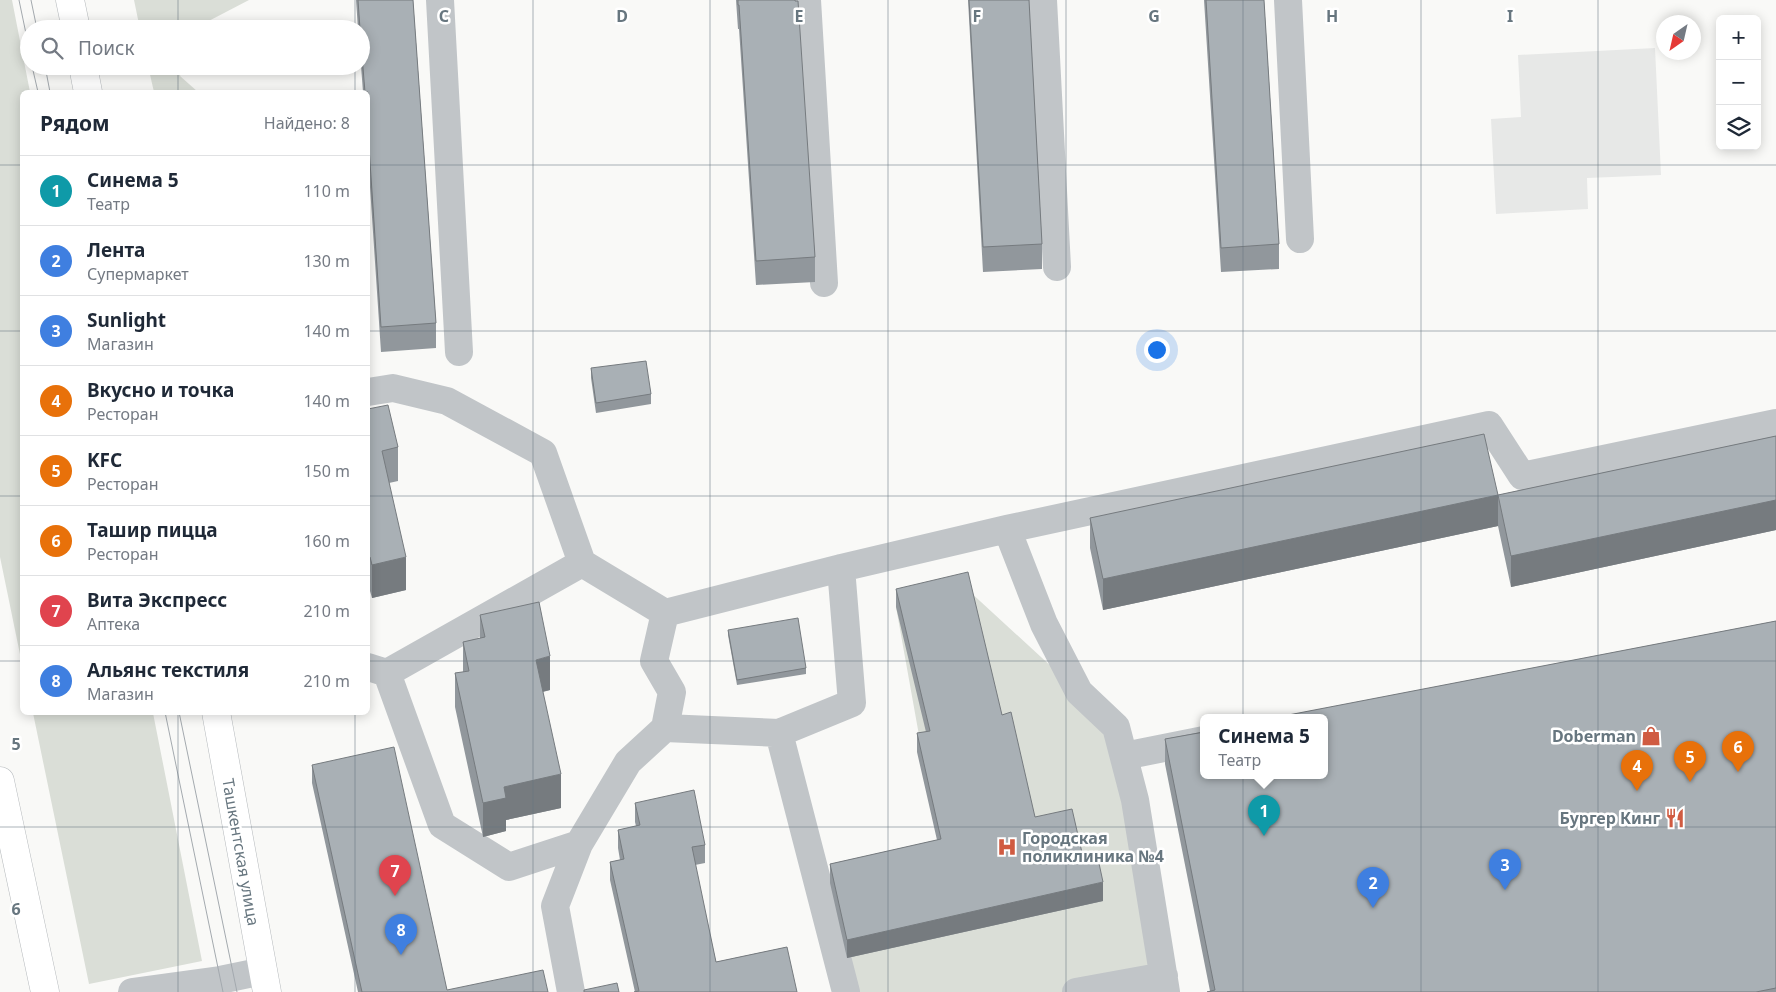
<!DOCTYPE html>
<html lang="ru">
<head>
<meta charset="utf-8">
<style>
	:root { --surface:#fff; --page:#f6f6f7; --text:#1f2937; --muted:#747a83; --line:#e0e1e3; --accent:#d93025 }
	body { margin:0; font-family:"Noto Sans",sans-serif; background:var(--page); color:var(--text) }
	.controls { position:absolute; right:15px; top:15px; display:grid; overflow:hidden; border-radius:8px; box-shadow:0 2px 12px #0003 }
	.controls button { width:45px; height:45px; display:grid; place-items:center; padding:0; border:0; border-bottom:1px solid var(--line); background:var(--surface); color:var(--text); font:25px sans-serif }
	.compass { position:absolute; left:1656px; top:15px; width:45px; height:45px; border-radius:50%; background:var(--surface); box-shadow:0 2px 12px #0003; rotate:214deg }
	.you { position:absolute; left:1156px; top:349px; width:18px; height:18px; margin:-12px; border:4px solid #fff; border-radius:50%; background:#1a73e8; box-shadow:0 0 0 8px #1a73e833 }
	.badge { display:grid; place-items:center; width:32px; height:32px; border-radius:50%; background:var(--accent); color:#fff; font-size:16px; font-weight:700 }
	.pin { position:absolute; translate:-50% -41px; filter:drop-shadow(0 1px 2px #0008) }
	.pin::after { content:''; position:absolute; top:26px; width:18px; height:15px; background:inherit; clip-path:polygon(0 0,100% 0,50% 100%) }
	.popup { position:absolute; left:1200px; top:714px; width:128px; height:65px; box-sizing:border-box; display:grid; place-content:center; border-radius:8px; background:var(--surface); filter:drop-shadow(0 1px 4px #0005); font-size:16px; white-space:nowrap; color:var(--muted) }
	.popup b { font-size:19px; color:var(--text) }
	.popup::after { content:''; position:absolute; left:50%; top:100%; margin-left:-10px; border:10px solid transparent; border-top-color:var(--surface) }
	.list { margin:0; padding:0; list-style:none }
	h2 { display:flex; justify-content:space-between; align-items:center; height:65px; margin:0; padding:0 20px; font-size:21px }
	h2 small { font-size:16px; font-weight:400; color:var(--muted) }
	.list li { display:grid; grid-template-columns:32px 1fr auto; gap:15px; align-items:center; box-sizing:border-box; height:70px; padding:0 20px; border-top:1px solid var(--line) }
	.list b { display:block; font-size:19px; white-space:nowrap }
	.list p { margin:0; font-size:16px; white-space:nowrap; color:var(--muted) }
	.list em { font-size:16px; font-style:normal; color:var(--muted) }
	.icon { flex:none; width:28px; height:28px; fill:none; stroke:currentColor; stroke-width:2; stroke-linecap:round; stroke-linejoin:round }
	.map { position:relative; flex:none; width:1776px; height:992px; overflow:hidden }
	.search { position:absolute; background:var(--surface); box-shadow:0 2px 12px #0003; left:20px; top:20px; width:350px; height:55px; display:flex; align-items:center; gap:12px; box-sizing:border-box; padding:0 18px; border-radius:28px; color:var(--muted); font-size:19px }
	.panel { position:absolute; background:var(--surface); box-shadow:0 2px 12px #0003; left:20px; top:90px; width:350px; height:625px; border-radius:8px }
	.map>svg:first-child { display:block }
	.built { fill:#e7e8e7 }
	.green { fill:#daded7 }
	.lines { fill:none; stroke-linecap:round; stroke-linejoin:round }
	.major-casing { stroke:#b5b9bc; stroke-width:29 }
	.minor { stroke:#c1c5c8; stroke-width:28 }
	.major { stroke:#fff; stroke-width:28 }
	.tram { stroke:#a3a9ae; stroke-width:1 }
	.wall { fill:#91979c }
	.shaded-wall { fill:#767b7f }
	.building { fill:#a9b0b5; stroke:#767b7f }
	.grid { fill:none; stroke:#67767f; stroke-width:1; stroke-opacity:0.55 }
	.labels { text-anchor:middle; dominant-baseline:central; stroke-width:5; stroke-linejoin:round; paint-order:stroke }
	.poi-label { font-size:16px; font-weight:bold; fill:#67767f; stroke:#fff; text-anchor:end }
	.street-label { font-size:16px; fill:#67767f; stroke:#fff }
	.grid-label { font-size:16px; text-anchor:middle; font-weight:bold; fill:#67767f; stroke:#fff; stroke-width:5; stroke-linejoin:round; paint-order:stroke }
</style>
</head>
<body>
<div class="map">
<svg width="1776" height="992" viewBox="0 0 1776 992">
	<rect width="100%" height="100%" fill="#f9f9f7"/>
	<path class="built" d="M1655,48L1661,175L1587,178L1588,209L1496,214L1491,119L1521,117L1518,55Z"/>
	<path class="green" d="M0,0H12L30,92H22V664L0,557Z
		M134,0H249L201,25L199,29H140Z
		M148,66H184L180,76L198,92H154Z
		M968,590L1079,692L1124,756L1164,976L1076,992H846L821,894L941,858L896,607Z
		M33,713H153L202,961L89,984Z"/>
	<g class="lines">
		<defs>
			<path id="major" d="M70,0L76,29
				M83,66L88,92
				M216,712L267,992
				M0,781L45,992"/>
		</defs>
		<use href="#major" class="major-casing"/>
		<path class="minor" d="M440,0L459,352
			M807,0L824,283
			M1043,0L1057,267
			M1288,0L1300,239
			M368,392L393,388L447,401L543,453L582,563
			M1007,529L1044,624L1079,692L1116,727L1135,800L1166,992
			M665,613L654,661L672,692L665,728L779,733L852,703L841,568
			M368,667L387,673L582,563L665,613L841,568L1007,529L1489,425L1522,476L1776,423
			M387,673L442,825L509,867L579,844
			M779,733L846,992
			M1124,756L1204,740
			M132,992L220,980L263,971
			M571,992L555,906L579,844L628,762L665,728
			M1076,992L1164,976"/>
		<use href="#major" class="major"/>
		<path class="tram" d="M19,0L29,48
			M31,0L37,29
			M32,66L38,92
			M45,66L50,92
			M165,712L223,992
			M179,712L237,992"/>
	</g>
	<path class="wall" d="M356,0H413L436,323V348L381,352L368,157V92H363L361,66V29H358Z
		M736,0H795L815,257V282L756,285L739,29H738Z
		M968,0H1029L1042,244V269L983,272Z
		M1204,0H1264L1279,244V269L1221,272Z
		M591,368L651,394V404L596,413L591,378Z
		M368,409L398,447V481L389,483L406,590L372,598L370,591Z
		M1776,436V530L1511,587L1498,526L1103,610L1090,548V518L1498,495Z
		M896,589L1002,715L1035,817L1083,857L1103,901L847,958L830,883V864L937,840L917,752V733L926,732L896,607Z
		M480,615L550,690L543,692L561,808L506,820V831L483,837L455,707V673L463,672V642L480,638Z
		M1776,621V992H1207L1210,991L1165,764V739Z
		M728,630L806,668V674L737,685L728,635Z
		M312,765L447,990L548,992H358L312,783Z
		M635,803L705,845V863L695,865L716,962L787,947L635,992L610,880V862L620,860L618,848V830L636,826L635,822Z"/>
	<path class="shaded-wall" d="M1498,495V526L1103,610V579Z
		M1776,500V530L1511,587V556Z
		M370,557V591H368V558Z
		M406,557V590L372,598V565Z
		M550,656V690L536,693V660Z
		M561,774V808L506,820V831L483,837V803L504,787Z
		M1103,882V901L847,958V940Z"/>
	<path class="building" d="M358,0H413L436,323L381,327L368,132V92H365L361,44V29H360Z
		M738,0H795V1H798L815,257L756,261L739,5H738Z
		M969,0H1029L1042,244L983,247Z
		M1206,0H1264L1279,244L1221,248Z
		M646,361L651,394L596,403L591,368Z
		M388,405L398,447L382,451L406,557L372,565L370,557L368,558V409Z
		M1484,434L1498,495L1776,436V500L1511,556L1498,495L1103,579L1090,518Z
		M968,572L1002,715L1011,712L1035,817L1072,809L1083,857L1097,854L1103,882L847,940L830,864L941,839L917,733L930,731L896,589Z
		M539,602L550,656L536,660L561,774L504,787L506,798L483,803L455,673L469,671L463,642L485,637L480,615Z
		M798,618L806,668L737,680L728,630Z
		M1776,621V988L1756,992H1207L1215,990L1165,739L1204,732V775H1324V717H1278Z
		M394,747L447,990L543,970L548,992H362L312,765Z
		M694,790L705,845L692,847L716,962L787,947L797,992H634L639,991L610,862L624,859L618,830L640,825L635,803Z
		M617,983L619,992H584V990Z"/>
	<path class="grid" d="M178,0V29M355,0V29M533,0V992M710,0V992M888,0V992M1066,0V992M1243,0V992M1421,0V992M1598,0V992M178,66V92M355,66V92M0,165H22M368,165H1776M0,331H22M368,331H1776M0,496H22M368,496H1776M0,661H22M368,661H1776M178,712V992M355,712V992M0,827H1776"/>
	<defs>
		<symbol id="shop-bare" viewBox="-9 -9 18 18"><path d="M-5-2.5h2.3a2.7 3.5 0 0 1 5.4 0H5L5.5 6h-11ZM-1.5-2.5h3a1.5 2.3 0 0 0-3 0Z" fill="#d05b41" stroke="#fff" stroke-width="2.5" paint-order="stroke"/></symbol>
		<symbol id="restaurant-bare" viewBox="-9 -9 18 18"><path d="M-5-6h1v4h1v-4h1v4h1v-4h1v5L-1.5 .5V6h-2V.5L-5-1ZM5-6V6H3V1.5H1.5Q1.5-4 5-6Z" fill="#d05b41" stroke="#fff" stroke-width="2.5" paint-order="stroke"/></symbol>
		<symbol id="hospital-bare" viewBox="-9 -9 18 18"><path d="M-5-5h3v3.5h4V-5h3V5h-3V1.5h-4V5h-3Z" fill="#d05b41" stroke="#fff" stroke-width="2.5" paint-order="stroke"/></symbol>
	</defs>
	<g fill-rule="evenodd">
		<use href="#shop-bare" x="1637" y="722" width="28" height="28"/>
		<use href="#restaurant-bare" x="1661" y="804" width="28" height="28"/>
		<use href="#hospital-bare" x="993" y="833" width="28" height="28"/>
	</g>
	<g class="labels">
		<g class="poi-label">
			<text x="1636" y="736">Doberman</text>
			<text x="1660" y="818">Бургер Кинг</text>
			<text x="1022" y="838" text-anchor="start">Городская<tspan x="1022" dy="18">поликлиника №4</tspan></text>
		</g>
		<g class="street-label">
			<text transform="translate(241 852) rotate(80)">Ташкентская улица</text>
		</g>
	</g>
	<g class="grid-label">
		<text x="444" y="22">C</text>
		<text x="622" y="22">D</text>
		<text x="799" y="22">E</text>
		<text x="977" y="22">F</text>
		<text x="1154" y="22">G</text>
		<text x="1332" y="22">H</text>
		<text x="1510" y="22">I</text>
		<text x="16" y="750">5</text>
		<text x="16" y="915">6</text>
	</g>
</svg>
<div class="controls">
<button>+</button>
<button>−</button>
<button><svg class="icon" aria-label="layers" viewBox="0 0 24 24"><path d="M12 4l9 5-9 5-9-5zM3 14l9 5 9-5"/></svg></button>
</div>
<svg class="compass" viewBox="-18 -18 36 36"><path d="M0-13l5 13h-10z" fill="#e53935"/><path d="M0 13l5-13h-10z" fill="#747a83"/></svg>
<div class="you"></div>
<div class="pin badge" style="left:1264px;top:836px;background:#0f9aa8">1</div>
<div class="popup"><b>Синема 5</b>Театр</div>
<div class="pin badge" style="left:1373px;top:908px;background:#3f7fe0">2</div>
<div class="pin badge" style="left:1505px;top:890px;background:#3f7fe0">3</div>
<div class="pin badge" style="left:1637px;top:791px;background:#e8710a">4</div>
<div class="pin badge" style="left:1690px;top:782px;background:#e8710a">5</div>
<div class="pin badge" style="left:1738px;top:772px;background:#e8710a">6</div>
<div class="pin badge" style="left:395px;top:896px;background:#e0444e">7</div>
<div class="pin badge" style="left:401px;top:955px;background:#3f7fe0">8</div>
<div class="search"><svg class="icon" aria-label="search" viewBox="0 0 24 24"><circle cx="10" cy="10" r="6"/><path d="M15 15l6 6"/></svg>Поиск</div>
<section class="panel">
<h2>Рядом<small>Найдено: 8</small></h2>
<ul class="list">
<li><span class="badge" style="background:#0f9aa8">1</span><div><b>Синема 5</b><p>Театр</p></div><em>110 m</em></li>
<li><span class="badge" style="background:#3f7fe0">2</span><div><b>Лента</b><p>Супермаркет</p></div><em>130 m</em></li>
<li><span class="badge" style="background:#3f7fe0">3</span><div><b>Sunlight</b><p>Магазин</p></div><em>140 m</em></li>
<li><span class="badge" style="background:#e8710a">4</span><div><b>Вкусно и точка</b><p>Ресторан</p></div><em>140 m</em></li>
<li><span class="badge" style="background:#e8710a">5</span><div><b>KFC</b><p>Ресторан</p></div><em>150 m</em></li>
<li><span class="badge" style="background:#e8710a">6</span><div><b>Ташир пицца</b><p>Ресторан</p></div><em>160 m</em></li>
<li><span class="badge" style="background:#e0444e">7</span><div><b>Вита Экспресс</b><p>Аптека</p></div><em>210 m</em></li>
<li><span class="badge" style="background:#3f7fe0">8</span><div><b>Альянс текстиля</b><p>Магазин</p></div><em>210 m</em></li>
</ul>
</section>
</div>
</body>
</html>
